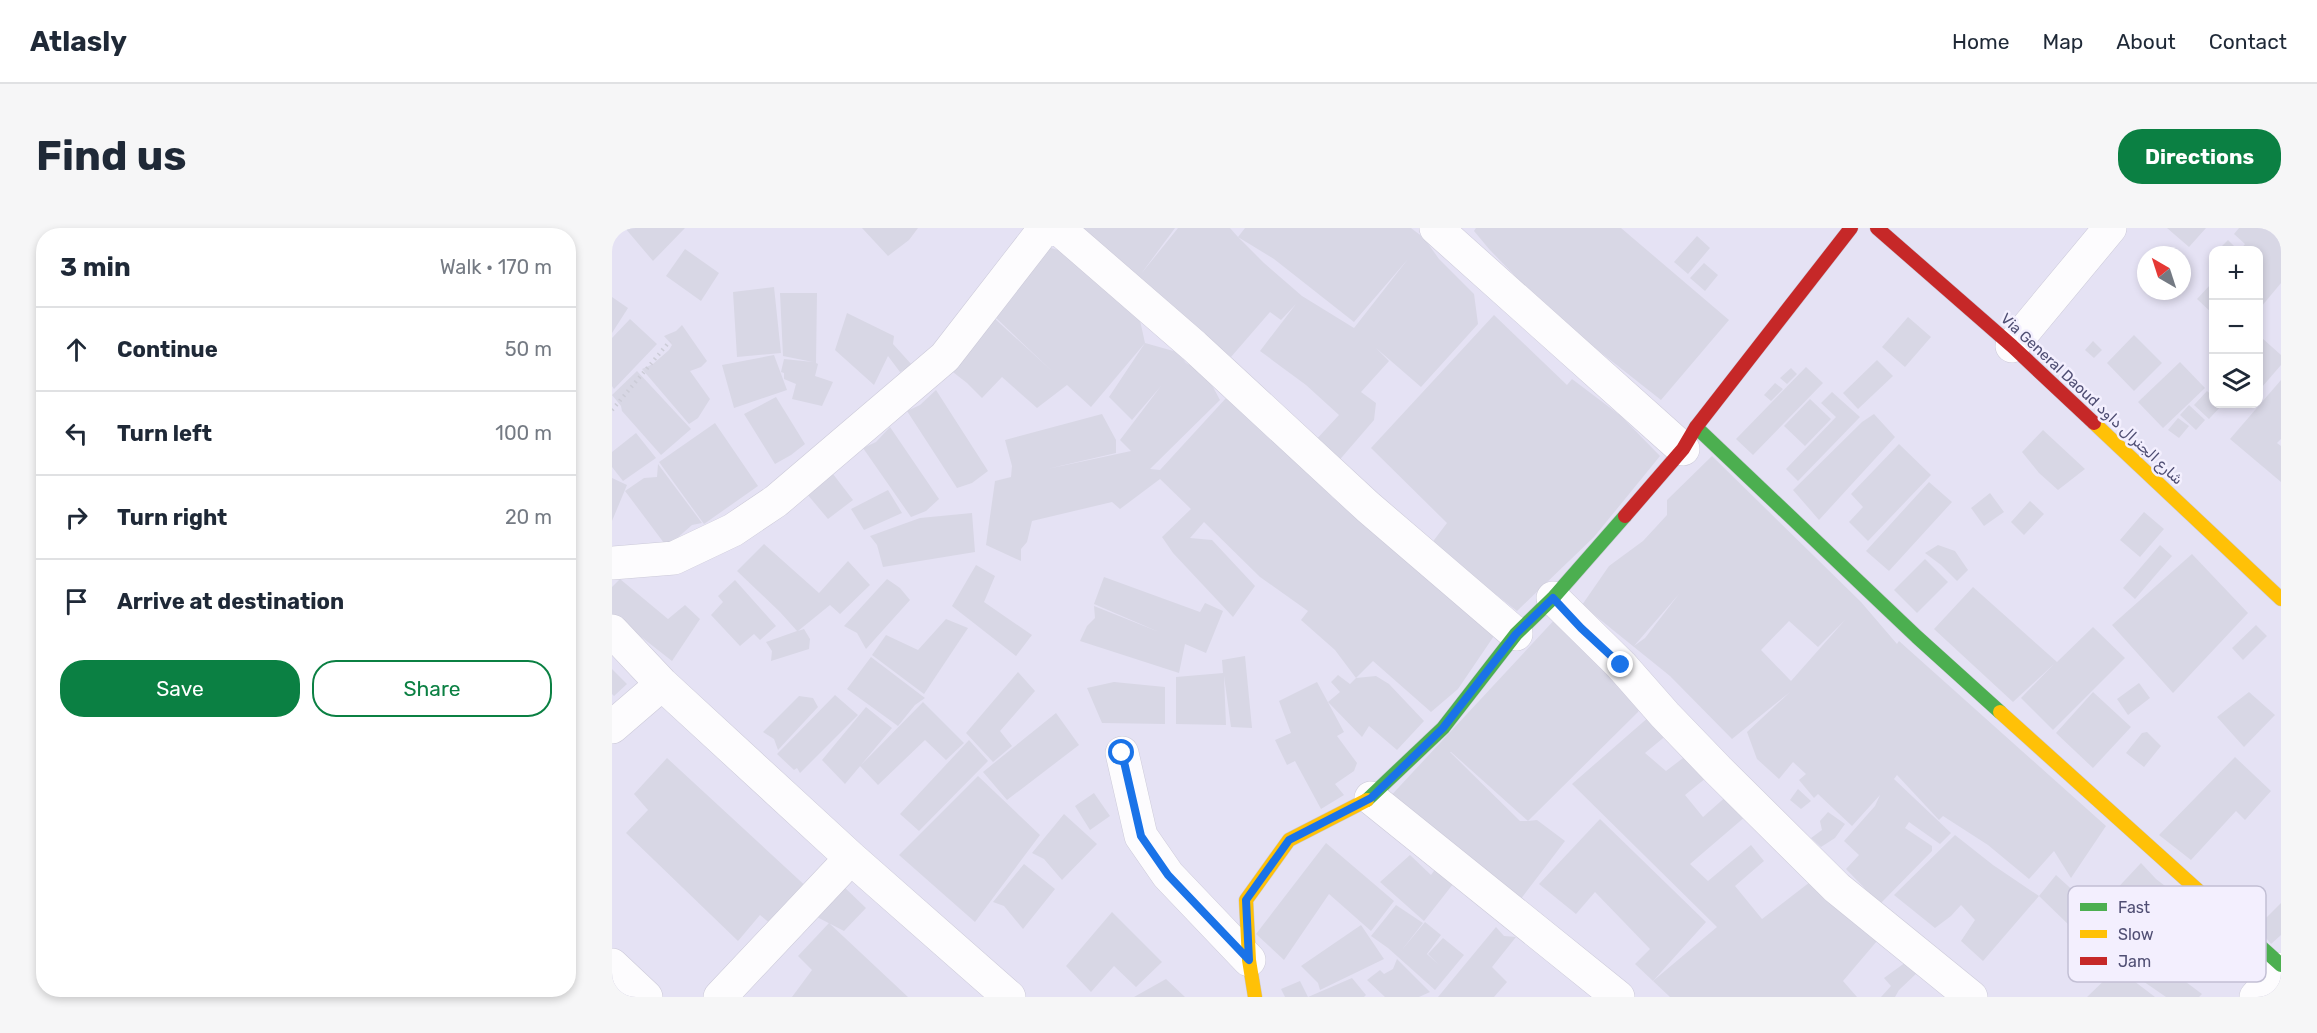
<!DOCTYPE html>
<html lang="en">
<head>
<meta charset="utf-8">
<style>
	:root { --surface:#fff; --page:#f6f6f7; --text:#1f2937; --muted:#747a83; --line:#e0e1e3; --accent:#0b8043 }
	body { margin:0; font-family:Rubik,"Noto Naskh Arabic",sans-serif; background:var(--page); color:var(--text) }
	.controls { position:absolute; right:18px; top:18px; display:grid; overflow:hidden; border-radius:12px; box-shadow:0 3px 9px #0003 }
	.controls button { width:54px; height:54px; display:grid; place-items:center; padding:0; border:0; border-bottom:2px solid var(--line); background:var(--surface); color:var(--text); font:30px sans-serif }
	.compass { position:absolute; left:1525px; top:18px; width:54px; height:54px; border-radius:50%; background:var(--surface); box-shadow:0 3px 9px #0003; rotate:321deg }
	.stop { position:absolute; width:18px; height:18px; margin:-14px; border:4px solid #1a73e8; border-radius:50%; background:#fff }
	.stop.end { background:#1a73e8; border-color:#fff; box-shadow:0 2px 6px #0008 }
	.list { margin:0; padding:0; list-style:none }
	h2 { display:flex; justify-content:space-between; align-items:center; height:78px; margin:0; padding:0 24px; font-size:26px }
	h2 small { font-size:20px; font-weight:400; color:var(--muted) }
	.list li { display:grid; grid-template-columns:39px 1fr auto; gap:18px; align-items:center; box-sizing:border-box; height:84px; padding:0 24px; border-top:2px solid var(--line) }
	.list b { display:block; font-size:22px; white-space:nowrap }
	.list em { font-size:20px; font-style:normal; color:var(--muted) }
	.actions { display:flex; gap:12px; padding:18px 24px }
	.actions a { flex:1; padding:14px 0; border:2px solid var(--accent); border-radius:24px; text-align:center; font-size:21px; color:var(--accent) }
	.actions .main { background:var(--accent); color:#fff }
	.icon { flex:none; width:33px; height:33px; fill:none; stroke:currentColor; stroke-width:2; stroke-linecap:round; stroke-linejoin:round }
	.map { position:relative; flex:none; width:1669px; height:769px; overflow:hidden; border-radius:24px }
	header { display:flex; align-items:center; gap:36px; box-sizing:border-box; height:84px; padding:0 30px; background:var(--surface); border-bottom:2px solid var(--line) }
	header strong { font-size:28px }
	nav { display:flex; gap:33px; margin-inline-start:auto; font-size:21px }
	.intro { display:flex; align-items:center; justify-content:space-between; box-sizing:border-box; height:144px; padding:0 36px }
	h1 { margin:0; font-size:42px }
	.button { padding:15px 27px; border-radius:24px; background:var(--accent); color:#fff; font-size:21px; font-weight:700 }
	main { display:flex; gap:36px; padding:0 36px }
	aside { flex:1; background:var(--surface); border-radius:24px; box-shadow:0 3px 9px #0003 }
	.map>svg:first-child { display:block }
	.residential { fill:#e5e2f4; fill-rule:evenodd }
	.building { fill:#d8d7e5; fill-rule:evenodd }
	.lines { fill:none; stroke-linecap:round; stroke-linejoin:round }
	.street-casing { stroke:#cccad9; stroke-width:34 }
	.fast-casing { stroke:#cac9d8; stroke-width:15 }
	.slow-casing { stroke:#cac9d8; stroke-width:15 }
	.jam-casing { stroke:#cac9d8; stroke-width:15 }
	.path { stroke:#ccccd7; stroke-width:4; stroke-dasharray:1.5 4.5; stroke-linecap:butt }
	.street { stroke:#fdfcfe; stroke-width:33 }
	.fast { stroke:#4caf50; stroke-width:14 }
	.slow { stroke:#ffc107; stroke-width:14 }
	.jam { stroke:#c62828; stroke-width:14 }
	.route { stroke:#1a73e8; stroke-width:8 }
	.labels { text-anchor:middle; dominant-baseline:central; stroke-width:5; stroke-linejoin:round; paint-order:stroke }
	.street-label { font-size:15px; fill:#4f4e73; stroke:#f3effe }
	.key { fill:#f3effe; stroke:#c2bfd4; stroke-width:1.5 }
	.key-label { font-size:16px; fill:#4f4e73 }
</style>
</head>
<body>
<header>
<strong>Atlasly</strong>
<nav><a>Home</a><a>Map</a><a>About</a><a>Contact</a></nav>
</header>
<div class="intro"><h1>Find us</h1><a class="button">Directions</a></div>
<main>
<aside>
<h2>3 min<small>Walk · 170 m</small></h2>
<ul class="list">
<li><svg class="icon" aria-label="ahead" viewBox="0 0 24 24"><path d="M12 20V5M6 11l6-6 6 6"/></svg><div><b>Continue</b></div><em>50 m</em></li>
<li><svg class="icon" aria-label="left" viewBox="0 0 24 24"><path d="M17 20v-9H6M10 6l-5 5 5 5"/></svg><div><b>Turn left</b></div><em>100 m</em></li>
<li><svg class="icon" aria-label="right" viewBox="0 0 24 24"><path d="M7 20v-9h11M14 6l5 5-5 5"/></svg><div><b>Turn right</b></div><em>20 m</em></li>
<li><svg class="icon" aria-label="arrive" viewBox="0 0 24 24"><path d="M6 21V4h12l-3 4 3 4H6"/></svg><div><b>Arrive at destination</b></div></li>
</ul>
<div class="actions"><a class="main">Save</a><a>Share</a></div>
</aside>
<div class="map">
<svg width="1669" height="769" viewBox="0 0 1669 769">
	<rect width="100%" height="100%" fill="#efedf7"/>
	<path class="residential" d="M0,0H1669V769H0ZM1602,22H1646V176H1602ZM1534,27H1570V63H1534Z"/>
	<path class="building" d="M13,0H73L41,33Z
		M250,0H306L297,12L276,28Z
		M464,0H563L529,46L566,0H618L626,9L633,0H799L812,10L827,31L862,66L866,96L809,159L764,120L777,133L749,164L764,175L762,192L724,236L701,215L727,187L694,157L648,123L684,76L669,92L658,84L619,129L576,93L557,74L524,52ZM626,9L662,31L742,94L796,31L742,100L690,68L652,35Z
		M864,0H1009L1117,92L1049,172L940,86L877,21L862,3Z
		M1555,0H1594L1577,19Z
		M1627,0H1669V55L1649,79L1647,77V22H1628L1633,16L1622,6Z
		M1085,8L1098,20L1076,46L1062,34Z
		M1616,12L1624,20L1622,22H1606Z
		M435,19L457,25L527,88L533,115L479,179L455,157L425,180L390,149L370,170L355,155L337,141L381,89L441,144L382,88Z
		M73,21L107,45L89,73L54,48Z
		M1092,35L1106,47L1093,63L1078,50Z
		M1599,56L1602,59V87L1585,71Z
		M162,59L169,125L125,129L121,64Z
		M168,65H205L204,135L206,136L203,148L221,154L210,178L180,171L184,156L172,151V145L169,144L172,131L201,134L171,128Z
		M0,69L16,80L0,105Z
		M235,85L282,108L281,116L300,137L288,144L276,128L262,157L223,122Z
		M882,87L955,157L960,151L1009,188L1048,228L982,309L905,383L819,316L835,295L759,220Z
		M1296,89L1319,109L1293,139L1270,119Z
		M18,91L45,116L2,161L0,158V110Z
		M70,97L95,133L89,139L78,143L98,171L86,190L77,196L30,141L41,136L57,122L60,117L52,108L64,103Z
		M1522,107L1550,135L1522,163L1495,135Z
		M1650,110L1669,127V137L1650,159L1647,156V114Z
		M1481,113L1490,122L1482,130L1473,122Z
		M533,115L565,124L574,135L594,146L608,172L538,241L548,242L615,169L659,204L720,269L886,402L846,461L819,484L761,433L744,450L764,448L777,456L812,493L785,522L757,498L750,509L716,474L728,464L719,454L726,447L738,456L744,450L723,422L689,392L696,383L648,349L592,294L578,310L600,312L643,358L621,389L561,325L550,309L579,281L548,251L508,281L500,274L420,293L415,314L409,321V333L374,317L383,253L399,249L400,238L393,212L490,186L504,212V225L435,241L519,223L508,212L549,158L520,192L497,169Z
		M162,127L175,162L122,180L110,137Z
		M1265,132L1281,148L1246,181L1231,165Z
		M1568,134L1593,160L1551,200L1526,174Z
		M1194,139L1211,155L1141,227L1124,211Z
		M1179,140L1185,146L1175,156L1168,150Z
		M25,143L79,201L49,227L10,183L9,178L0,167Z
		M1669,152V211L1665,215L1669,218V254L1618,211Z
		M1163,155L1171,161L1159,173L1152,167Z
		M324,162L376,243L360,255L345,260L295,183L308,177Z
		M1595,163L1602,169V176L1610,177L1597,191L1582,177Z
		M1220,164L1248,189L1186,253L1174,241L1224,189L1209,175Z
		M164,169L193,216L179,227L163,236L132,186Z
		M1198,171L1219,191L1193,218L1172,198Z
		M1577,177L1593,192L1584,202L1568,187Z
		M1262,186L1283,209L1207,292L1181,262L1250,194Z
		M1566,190L1577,198L1567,210L1556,202Z
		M103,195L146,258L92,296L47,234Z
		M278,199L327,271L314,283L299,289L251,220L264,214Z
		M1431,202L1473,241L1446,262L1427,245L1410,224Z
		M24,205L44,230L11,253L0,239V224Z
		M1287,216L1319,247L1256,313L1237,294L1251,279L1239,266Z
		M1100,228L1249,374L1285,416L1287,413L1494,598L1459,650L1442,623L1417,651L1376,617L1331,588L1327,592L1285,547L1282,551L1339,605L1328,616L1297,594L1293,600L1320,618V623L1268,676L1234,641L1247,627L1232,613L1263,578L1268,567L1240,598L1206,566L1202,570L1187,552L1194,546L1181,534L1167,551L1145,531L1135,504L1178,464L1120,511L1058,448L970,377L997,338L1031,313L1055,287V272ZM1067,366L1033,410L1022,418ZM1233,392L1179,453L1149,422L1177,393L1206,419Z
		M46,236L90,295L80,297L55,319L13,263L32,250L45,249Z
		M221,246L241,272L216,291L195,266Z
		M0,250L15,257L0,293Z
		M1317,254L1340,274L1277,343L1254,323Z
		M276,262L290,285L252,302L239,281Z
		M1378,265L1392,284L1372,298L1359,280Z
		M1418,273L1432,286L1412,307L1399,294Z
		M1532,284L1552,301L1528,329L1508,312Z
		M360,285L363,324L271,339L265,317L258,308L308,290Z
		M152,316L207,365L236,333L258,357L228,386L218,377L186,403L192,401L198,411L197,421L159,433L160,423L154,414L185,403L168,384L125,343Z
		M1326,317L1343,323L1356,342L1345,353L1329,337L1313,325Z
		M1548,317L1560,328L1523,371L1511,360Z
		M1580,326L1636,385L1561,465L1500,397Z
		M1313,331L1336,354L1305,385L1282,362Z
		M364,337L383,348L372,374L420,407L404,428L340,378Z
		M492,349L588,384L593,375L611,383L594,425L573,416L567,445L468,413L475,398L483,390L482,378L547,404L482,376Z
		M8,351L56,391L73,377L88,391L60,433L0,386V359Z
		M275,351L288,360L298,372L254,421L245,405L232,398Z
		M123,352L164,398L148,412L142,406L128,418L99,387L111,374L106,368Z
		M1361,359L1445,434L1481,399L1513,430L1441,502L1409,470L1442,436L1401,474L1322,401Z
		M946,388L1033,469L1026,484L916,593L925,592L953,613L908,672L774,573ZM838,524H839L916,593H908Z
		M334,391L356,400L312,466L260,427L274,407L306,422Z
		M1644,397L1655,408L1631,432L1620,420Z
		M633,428L640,500L619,499L612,448L614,497L564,496V449L611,445L610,432Z
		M259,429L313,470L303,477L286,498L235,461Z
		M0,441L15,456L2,468L0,466Z
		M406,444L423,463L388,503L400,518L381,534L354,505Z
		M502,454L553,459V496L490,495L475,460Z
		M705,454L732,504L725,508L745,535L742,543L723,556L732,567L709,581L683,533L675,537L663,512L679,505L667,473Z
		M1527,455L1538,470L1516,487L1505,471Z
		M1481,464L1519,499L1481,540L1444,505Z
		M1637,464L1663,487L1632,519L1605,489Z
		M223,467L246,487L188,545L185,540L182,542L165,526Z
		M187,468L201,470L206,479L166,522L162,511L151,504Z
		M311,474L352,515L334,532L313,512L266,557L248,538Z
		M254,479L280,500L233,556L210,532Z
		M444,485L467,517L395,572L371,544Z
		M1038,488L1056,506L1033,525L1054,543L1075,527L1094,550L1073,567L1091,589L1117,566L1134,588L1078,636L1096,653L1139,617L1152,633L1123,658L1150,691L1198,654L1265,713L1231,753L1245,769H1058L1041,753L1105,699L960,556Z
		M1535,504L1549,518L1532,539L1514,525L1530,505Z
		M357,512L376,533L307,603L288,586Z
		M1623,529L1659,563L1633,592L1624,583L1579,632L1547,607Z
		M55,530L199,663L165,701L148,687L126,713L14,605L36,582L22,566Z
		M366,548L428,607L363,694L287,627Z
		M1186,561L1199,573L1189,581L1178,572Z
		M482,565L498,588L478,602L463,578Z
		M1216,584L1233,596L1223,610L1209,619L1199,610L1210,602L1208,593Z
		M452,586L485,616L450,652L432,631L420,625Z
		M988,591L1094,694L1041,753L1023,736L1038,721L983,664L964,686L927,656Z
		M1343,607L1381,637L1427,668L1371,733L1349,713L1363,692L1349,677L1339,688L1323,700L1282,667Z
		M714,615L782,673L759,703L717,666L672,732L644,706Z
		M798,627L819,647L827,636L845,651L812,693L768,654Z
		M1529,635L1544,651L1587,684L1639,714L1620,733L1605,723L1574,754L1590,766L1587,769H1554L1525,749L1469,699Z
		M412,636L443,661L411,701L392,678L381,674Z
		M1444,647L1479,679L1460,700L1427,668Z
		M231,658L254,680L232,703L203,688Z
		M1669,675V707L1659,716L1645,699Z
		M784,677L811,695L789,723L813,694L829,707L812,730L815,726L827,737L816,726L831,710L852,727L823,762L776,720L759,708Z
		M500,684L550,734L524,759L502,738L479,764L454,738Z
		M217,695L296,769H180L200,742L186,728Z
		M749,697L772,731L708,762L706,755L689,738Z
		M884,699L892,708L904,709L880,739L895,754L882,769H826Z
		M785,731L818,764L807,769H773L755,752L768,742L772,746L781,741Z
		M1294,734L1306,744L1287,762L1283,769H1269L1279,758L1272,750Z
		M1505,740L1543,769H1475Z
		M740,750L754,767L752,769H673L669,761L688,753L696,769Z
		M554,751L573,769H522Z"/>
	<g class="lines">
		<defs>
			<path id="street" d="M446,0L582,118L756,279L904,406
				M824,0L1071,221
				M1400,118L1498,0
				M0,335L62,330L121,302L164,273L333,129L433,0
				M941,370L1009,437L1053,487L1106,542L1225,660L1359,769
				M0,403L50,456L239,630L397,769
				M0,499L50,456
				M510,525L529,608L556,647L637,732
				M759,570L1006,769
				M0,737L34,769
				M108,769L239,630
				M1644,769L1669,741"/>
			<path id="fast" d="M1084,199L1305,409L1388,484
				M755,572L831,500L904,406L941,370L1013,288
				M1590,666L1669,737"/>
			<path id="slow" d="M1482,195L1669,371
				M1388,484L1590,666
				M643,769L637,732L634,672L677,612L755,572"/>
			<path id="jam" d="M1265,0L1400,118L1482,195
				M1013,288L1071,221L1084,199L1239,0"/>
		</defs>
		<use href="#street" class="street-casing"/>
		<use href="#fast" class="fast-casing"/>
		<use href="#slow" class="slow-casing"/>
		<use href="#jam" class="jam-casing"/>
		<path class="path" d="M0,182L58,113"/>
		<use href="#street" class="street"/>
		<use href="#fast" class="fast"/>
		<use href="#slow" class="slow"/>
		<use href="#jam" class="jam"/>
	</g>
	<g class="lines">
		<path class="route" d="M510,525L529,608L556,647L637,732L634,672L677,612L759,570L831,500L904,406L941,370L969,400L1009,437"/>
	</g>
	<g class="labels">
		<g class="street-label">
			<text transform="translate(1480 171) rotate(43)">Via General Daoud شارع الجنرال داود</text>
		</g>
	</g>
	<rect x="1456" y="658" width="198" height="96" rx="9" class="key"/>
	<rect x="1468" y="675" width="27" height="8" fill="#4caf50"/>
	<rect x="1468" y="702" width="27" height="8" fill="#ffc107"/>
	<rect x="1468" y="729" width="27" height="8" fill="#c62828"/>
	<g class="key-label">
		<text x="1506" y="685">Fast</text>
		<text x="1506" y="712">Slow</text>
		<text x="1506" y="739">Jam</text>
	</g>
</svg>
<div class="controls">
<button>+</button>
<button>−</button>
<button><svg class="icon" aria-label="layers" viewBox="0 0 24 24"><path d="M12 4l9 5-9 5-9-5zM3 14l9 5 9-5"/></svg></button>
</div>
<svg class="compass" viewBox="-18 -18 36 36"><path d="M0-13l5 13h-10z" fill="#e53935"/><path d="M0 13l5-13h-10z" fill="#747a83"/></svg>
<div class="stop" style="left:510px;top:525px"></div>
<div class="stop end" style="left:1009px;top:437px"></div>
</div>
</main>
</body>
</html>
